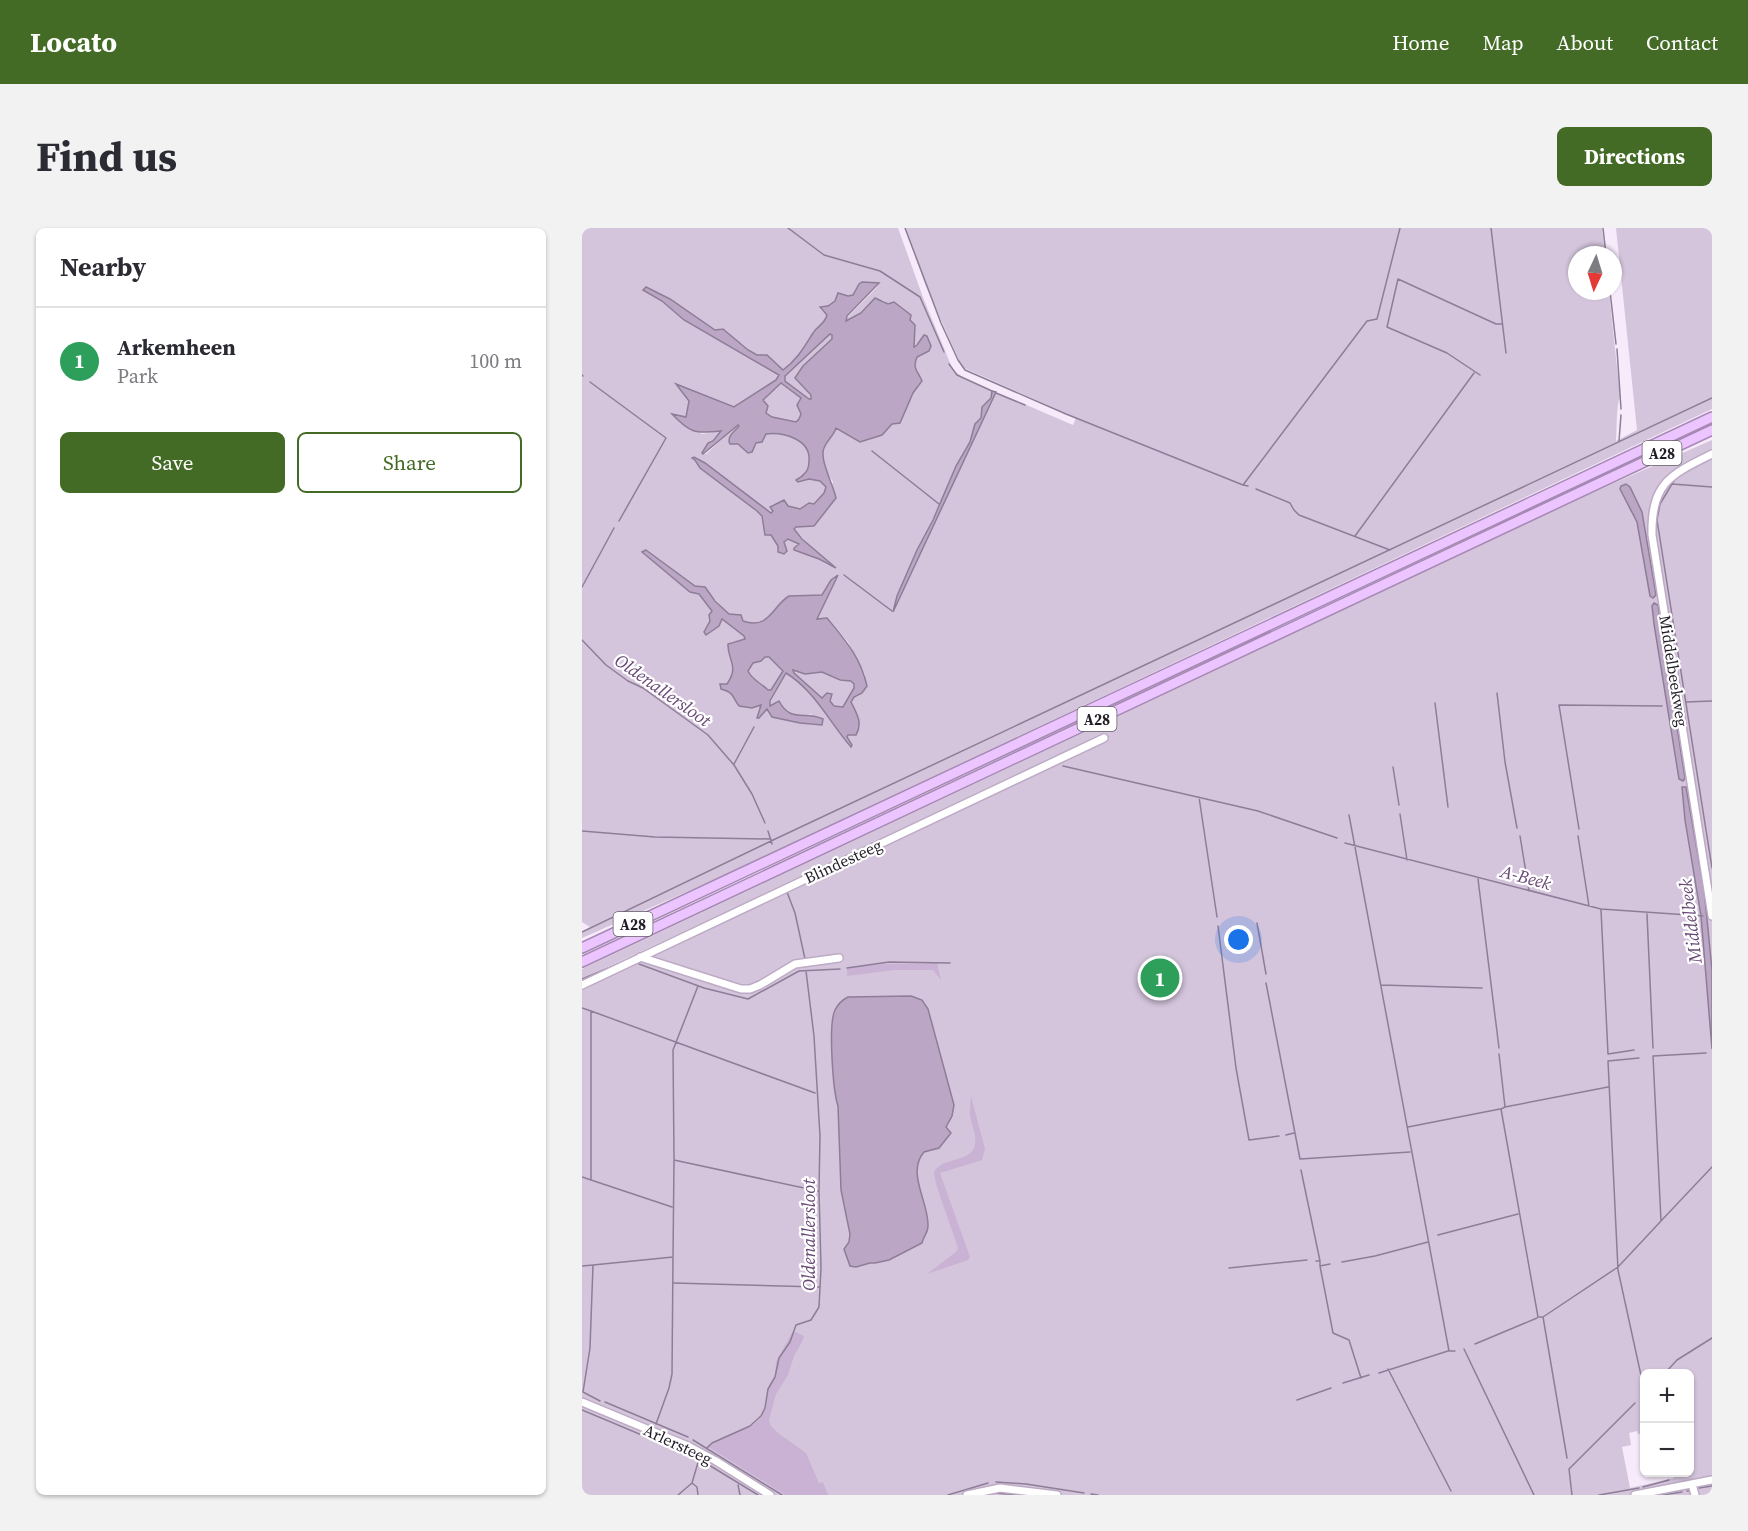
<!DOCTYPE html>
<html lang="en">
<head>
<meta charset="utf-8">
<style>
	:root { --surface:#fff; --page:#f2f2f3; --text:#2b2b33; --muted:#7c7c81; --line:#e1e1e2; --accent:#446b26 }
	body { margin:0; font-family:"Source Serif 4",serif; background:var(--page); color:var(--text) }
	.controls { position:absolute; right:18px; bottom:18px; display:grid; overflow:hidden; border-radius:9px; box-shadow:0 2px 4px #0004 }
	.controls button { width:54px; height:54px; display:grid; place-items:center; padding:0; border:0; border-bottom:2px solid var(--line); background:var(--surface); color:var(--text); font:30px sans-serif }
	.compass { position:absolute; left:986px; top:18px; width:54px; height:54px; border-radius:50%; background:var(--surface); box-shadow:0 2px 4px #0004; rotate:184deg }
	.you { position:absolute; left:657px; top:712px; width:21px; height:21px; margin:-15px; border:4px solid #fff; border-radius:50%; background:#1a73e8; box-shadow:0 0 0 9px #1a73e833 }
	.badge { display:grid; place-items:center; width:39px; height:39px; border-radius:50%; background:var(--accent); color:#fff; font-size:20px; font-weight:700 }
	.pin { position:absolute; translate:-50% -50%; border:3px solid #fff; box-shadow:0 2px 6px #0006 }
	.list { margin:0; padding:0; list-style:none }
	h2 { display:flex; justify-content:space-between; align-items:center; height:78px; margin:0; padding:0 24px; font-size:26px }
	h2 small { font-size:20px; font-weight:400; color:var(--muted) }
	.list li { display:grid; grid-template-columns:39px 1fr auto; gap:18px; align-items:center; box-sizing:border-box; height:108px; padding:0 24px; border-top:2px solid var(--line) }
	.list b { display:block; font-size:22px; white-space:nowrap }
	.list p { margin:0; font-size:20px; white-space:nowrap; color:var(--muted) }
	.list em { font-size:20px; font-style:normal; color:var(--muted) }
	.actions { display:flex; gap:12px; padding:18px 24px }
	.actions a { flex:1; padding:14px 0; border:2px solid var(--accent); border-radius:9px; text-align:center; font-size:21px; color:var(--accent) }
	.actions .main { background:var(--accent); color:#fff }
	.map { position:relative; flex:none; width:1130px; height:1267px; overflow:hidden; border-radius:9px }
	header { display:flex; align-items:center; gap:36px; box-sizing:border-box; height:84px; padding:0 30px; background:var(--accent); color:#fff }
	header strong { font-size:28px }
	nav { display:flex; gap:33px; margin-inline-start:auto; font-size:21px }
	.intro { display:flex; align-items:center; justify-content:space-between; box-sizing:border-box; height:144px; padding:0 36px }
	h1 { margin:0; font-size:42px }
	.button { padding:15px 27px; border-radius:9px; background:var(--accent); color:#fff; font-size:21px; font-weight:700 }
	main { display:flex; gap:36px; padding:0 36px }
	aside { flex:1; background:var(--surface); border-radius:9px; box-shadow:0 2px 4px #0004 }
	.map>svg:first-child { display:block }
	.green { fill:#d4c5dc; fill-rule:evenodd }
	.forest { fill:#c9b2d3 }
	.water { fill:#bca6c6; stroke:#8e7d96; stroke-width:1.5; fill-rule:evenodd }
	.lines { fill:none; stroke-linecap:round; stroke-linejoin:round }
	.stream { stroke:#8e7d96; stroke-width:1.5 }
	.minor-casing { stroke:#bdabc5; stroke-width:10 }
	.highway-casing { stroke:#a589b3; stroke-width:12 }
	.minor { stroke:#fff; stroke-width:7 }
	.highway { stroke:#ecc4ff; stroke-width:9 }
	.labels { text-anchor:middle; dominant-baseline:central; stroke-width:4.5; stroke-linejoin:round; paint-order:stroke }
	.shield { fill:#fff; stroke:#646067; stroke-width:1.5 }
	.shield-label { font-size:15px; font-weight:bold; fill:#221c26 }
	.street-label { font-size:16px; fill:#221c26; stroke:#fff }
	.water-label { font-size:18px; font-style:italic; fill:#684976; stroke:#fff }
</style>
</head>
<body>
<header>
<strong>Locato</strong>
<nav><a>Home</a><a>Map</a><a>About</a><a>Contact</a></nav>
</header>
<div class="intro"><h1>Find us</h1><a class="button">Directions</a></div>
<main>
<aside>
<h2>Nearby<small></small></h2>
<ul class="list">
<li><span class="badge" style="background:#2e9e5b">1</span><div><b>Arkemheen</b><p>Park</p></div><em>100 m</em></li>
</ul>
<div class="actions"><a class="main">Save</a><a>Share</a></div>
</aside>
<div class="map">
<svg width="1130" height="1267" viewBox="0 0 1130 1267">
	<rect width="100%" height="100%" fill="#f6eafb"/>
	<path class="green" d="M0,0H316L342,72L371,142L383,151L410,163L409,170L400,179L399,190L393,196L388,214L383,221L315,368V373L414,164L491,197L494,190L380,139L343,56L323,0H1020L1023,27H995V63H1027L1038,168C1034,179 1035,200 1034,213L1055,202L1034,0H1130V181L136,650L0,710V703L8,699L0,694ZM295,54L297,55L294,60L263,92L267,93L301,72L306,76C327,72 331,104 332,119L342,108H345L349,119L347,123L335,129L332,142L339,149L338,157L331,164L318,195L310,196C305,205 286,214 275,212C269,210 260,203 254,199C251,208 244,214 242,221C237,232 245,245 251,254L232,298L214,299L212,301L247,338C238,332 227,324 215,323L212,320L217,316L204,311L197,320L193,310L183,302L180,288L175,283L118,240L113,232L123,235L189,285L191,284L188,280L190,277L202,273L206,278L218,281L227,275L232,276L242,265L244,259L238,253L227,251L216,254L215,252C217,250 220,249 222,247C226,243 227,238 227,233C229,211 201,204 184,206C181,214 173,214 170,224L147,210L157,198L155,197L124,226L120,225L126,215L131,213L139,203L120,206L91,187L104,190L107,173L95,157L152,179L194,152L197,147L102,92L80,73L62,61L64,59L88,71L133,103L140,100L165,122L175,127H185L201,143C215,132 222,119 231,105C235,98 243,96 245,87L238,81L240,78H246L261,67H271L275,59ZM64,322L113,358L129,367L147,386H154L165,395C184,395 193,385 203,371C216,367 227,369 240,367L249,352L235,392L245,390L266,414L283,447L280,465L272,468L269,474L277,490L265,509L270,517L268,518C247,494 232,462 204,445L187,477H191L196,473C204,485 215,491 229,486L233,497L218,495L187,485L185,481L177,490H175L180,477L170,480L154,473C152,467 144,462 145,456C145,454 147,453 148,451C153,442 151,431 146,422L149,414L163,411L162,407L140,391L137,398L124,407L122,404L128,393L130,383L129,379L117,366L108,364L61,325Z
		M248,106L250,107V111L221,138L214,149L229,168V171H227L203,153V148Z
		M199,154L219,170L215,177L219,186L217,192L214,194L190,189L184,185L186,178L181,172Z
		M1130,212V1267H0V762L75,725L484,532L526,510L523,505L0,751V741L1007,266ZM1062,1146H1108V1244L1089,1245L1092,1250L1048,1260L1040,1219L1049,1217L1047,1205L1055,1203L1056,1206H1060L1062,1209Z
		M183,429H186L201,443L189,462H186C179,455 170,452 166,443L171,435L179,433Z
		M211,442L223,446L240,444L258,453H269L272,456V460L261,479L252,478L248,473L250,466L246,465L240,470L212,445Z"/>
	<path class="forest" d="M355,735L359,752L351,742H312L265,748V740L267,739L304,736Z
		M389,868L403,921L400,932L358,945L388,1029L386,1032L345,1046L374,1024L376,1020L354,956L352,945C358,928 390,936 393,916C395,907 389,896 388,887C387,881 389,874 389,868Z
		M211,1103L222,1108L220,1114L212,1128L206,1147L194,1166L187,1192L189,1198L196,1205L224,1225L237,1255L241,1254L246,1267H203L125,1218L133,1213L171,1197L178,1191L182,1184L186,1160L193,1149L194,1134Z"/>
	<path class="water" d="M280,54L297,55L265,88L264,93L279,85L293,70L306,76L312,74L329,87L328,92L333,97L332,119L335,117L342,107L345,108L349,118L347,123L335,129C330,141 336,143 340,153L331,165L318,195L310,196L300,207L278,214L254,200C251,209 245,212 242,220C237,231 251,256 254,270L232,298L214,299L212,301L220,311L254,340L237,331L212,322V320L217,316L206,311L202,314L205,323L202,326L196,324V318L189,307H183L180,288L175,283L118,240L113,232L110,230L112,229L123,235L189,285L191,283L188,279L202,272L206,278L218,281L227,275L232,276L242,265L244,259L238,253L227,251L216,254L214,252C217,250 220,249 222,246C226,243 227,237 227,233C229,211 201,204 184,206L180,214L174,215L170,224L166,225L156,216H148C144,209 153,203 157,198L156,197L121,226L120,225L126,215L131,213L139,203C113,206 108,205 90,186L104,189L107,173L94,156L152,179L194,152L197,147L102,92L80,73L61,62L64,59L88,71L133,102L141,101L166,122L175,127H185L201,142C215,132 222,119 231,105C235,98 243,96 245,87L238,79L246,78L253,73L256,65L266,68L271,67L277,56ZM248,106L250,107V111L221,138L213,150L229,167V171H227L203,153V148ZM199,155L219,170L215,177L219,186L217,191L214,194L190,189L184,185L186,178L181,172Z
		M410,163L414,164L311,384L315,368L335,322L351,292L374,238L388,214L393,196L399,190L400,179L409,170Z
		M1044,256L1048,259L1060,284L1074,367L1071,370L1068,368L1055,294L1038,261L1039,258Z
		M64,322L113,358L123,359L133,373L147,386L159,387L161,393C188,402 191,377 207,368L240,367L249,352L256,347L235,391L245,390C263,412 278,428 285,458L280,465L272,469L269,474C275,486 281,495 274,507H266L265,509L270,517L269,519C248,495 232,462 204,445L188,473V478L197,473C209,496 224,482 241,491L240,497L218,495L190,489L185,481L177,490H175L179,477L170,480L157,478C150,469 153,465 139,461L138,456H145C158,437 145,432 146,416L163,411L162,408L140,391L137,398L124,407L122,404L128,393L127,387L130,383L117,366L108,364L60,324ZM183,429H187L201,443L189,462H186C179,455 170,452 166,443L171,435L179,433ZM211,442L223,446L240,444L258,452L269,453L272,456V460L261,479L252,478L248,473L250,466L245,465L240,470L212,445Z
		M1072,375L1076,377L1103,550L1101,553L1097,551L1072,396L1070,378Z
		M1100,559H1104L1122,662L1126,701L1130,742V821L1119,688L1103,592Z
		M329,768L340,772L346,781L372,877L370,888L364,899L369,905L357,920L342,924C324,945 347,974 346,998C346,1005 341,1009 340,1015L307,1032L293,1035H288L274,1039L268,1038L262,1021L267,1014L268,1006L259,962L256,878C251,863 246,796 253,782C256,776 260,772 266,769Z"/>
	<g class="lines">
		<path class="stream" d="M206,0L242,27L298,43L338,69L362,124
			M323,0L359,95L376,132L383,142L484,186L661,257
			M909,0L924,125
			M1021,0L1024,27
			M1028,63L1034,116
			M1035,121L1039,181
			M367,136L375,147L410,163
			M0,147L1,148
			M898,147L865,125L805,99L816,51L914,96H920
			M8,154L84,210L37,293
			M414,165L443,177
			M1037,213L1039,187
			M290,223L357,276
			M1120,235L1130,230
			M1093,251L1078,276L1075,292L1130,640
			M1090,256L1130,259
			M666,258L661,257L785,93L795,91L818,0
			M674,261L708,275L712,282L717,287L808,322
			M773,308L892,145
			M262,347L310,383
			M0,359L32,300
			M0,412L24,437L46,453L61,460L126,507L152,537L170,566L183,595
			M915,465L923,534L935,600
			M1104,474L1130,473
			M853,475L866,579
			M152,536L172,499
			M481,538L676,583L755,610
			M811,539L817,577
			M617,569L635,689
			M818,586L825,632
			M767,587L867,1123H873
			M997,601L977,477L1080,478
			M0,603L73,609L189,611
			M186,603L190,616
			M938,608L947,663
			M996,608L1007,678
			M763,615L1019,681L1121,688
			M896,651L917,820
			M205,664L213,685L223,731
			M1019,682L1026,826L1052,822
			M1065,686L1071,820
			M675,695L684,746
			M636,698L654,840L667,912L697,908
			M0,704L189,613L1130,170
			M57,736L122,760L166,771L217,743L258,741
			M265,740L307,734L368,735
			M0,751L45,732
			M684,755L718,931L828,924
			M799,757L900,760
			M0,780L9,783V952L0,949
			M9,783L233,865
			M1124,825L1071,828L1079,993L1130,939
			M917,826L923,879L919,881L956,1089H961L1036,1039L1079,993
			M1057,830L1026,833L1036,1042L1062,1161
			M923,879L1026,859
			M826,899L918,881
			M704,907L712,905
			M92,931L91,822L116,758
			M719,942L738,1033H734
			M9,952L90,979
			M856,1007L936,986
			M91,1028L92,932L236,963
			M738,1034V1038L748,1036
			M760,1034L793,1028L846,1014
			M11,1037L91,1029L90,1146L87,1160L74,1196
			M0,1038L11,1037L8,1120L1,1164
			M738,1038L751,1105L767,1112L779,1150
			M647,1040L725,1032
			M92,1055L237,1059
			M961,1089L985,1230
			M893,1116L955,1090
			M882,1121L952,1267
			M806,1141L869,1263
			M797,1145L866,1123
			M1082,1146L1095,1132L1130,1110
			M761,1155L787,1147
			M1,1164L18,1173
			M715,1172L749,1160
			M23,1174L106,1209
			M0,1182L117,1231L176,1267
			M111,1212L200,1267
			M125,1220L130,1215L168,1198L179,1188L183,1180L186,1161L193,1149L197,1130L208,1114L214,1097L229,1092L237,1079L239,1040L237,963L238,908L232,808L224,743
			M414,1254L444,1256L502,1265
			M110,1255L115,1259L116,1267
			M156,1257L158,1267
			M1061,1259L1087,1252
			M1117,1260L1130,1258
			M1105,1263H1108L1109,1267
			M412,1265L438,1267
			M509,1266L516,1267
			M96,1267L110,1255L117,1231
			M366,1267L406,1255
			M990,1267L987,1241L1053,1175
			M1017,1267L1057,1260
			M1080,1267L1100,1264"/>
		<defs>
			<path id="minor" d="M1130,226C1088,247 1069,255 1070,307L1130,688
				M58,729L159,761H168L178,757L213,736L257,730
				M0,757L522,510
				M0,1174L106,1218L134,1233L188,1267
				M1110,1256L1113,1267
				M385,1267L418,1260L475,1267
				M1053,1267L1130,1252"/>
			<path id="highway" d="M0,720L1130,189
				M0,734L1130,202"/>
		</defs>
		<use href="#minor" class="minor-casing"/>
		<use href="#highway" class="highway-casing"/>
		<use href="#minor" class="minor"/>
		<use href="#highway" class="highway"/>
	</g>
	<g class="labels">
		<g class="shield">
			<rect x="1060.5" y="213" width="39" height="24" rx="4.5"/>
			<rect x="495.5" y="479" width="39" height="24" rx="4.5"/>
			<rect x="31.5" y="684" width="39" height="24" rx="4.5"/>
		</g>
		<g class="shield-label">
			<text x="1080" y="225">A28</text>
			<text x="515" y="491">A28</text>
			<text x="51" y="696">A28</text>
		</g>
		<g class="street-label">
			<text transform="translate(1092 443) rotate(81)">Middelbeekweg</text>
			<text transform="translate(261 633) rotate(-25)">Blindesteeg</text>
			<text transform="translate(96 1216) rotate(25)">Arlersteeg</text>
		</g>
		<g class="water-label">
			<text transform="translate(81 462) rotate(35)">Oldenallersloot</text>
			<text transform="translate(944 649) rotate(15)">A-Beek</text>
			<text transform="translate(1108 693) rotate(-97)">Middelbeek</text>
			<text transform="translate(226 1007) rotate(-90)">Oldenallersloot</text>
		</g>
	</g>
</svg>
<div class="controls">
<button>+</button>
<button>−</button>
</div>
<svg class="compass" viewBox="-18 -18 36 36"><path d="M0-13l5 13h-10z" fill="#e53935"/><path d="M0 13l5-13h-10z" fill="#7c7c81"/></svg>
<div class="you"></div>
<div class="pin badge" style="left:578px;top:750px;background:#2e9e5b">1</div>
</div>
</main>
</body>
</html>
